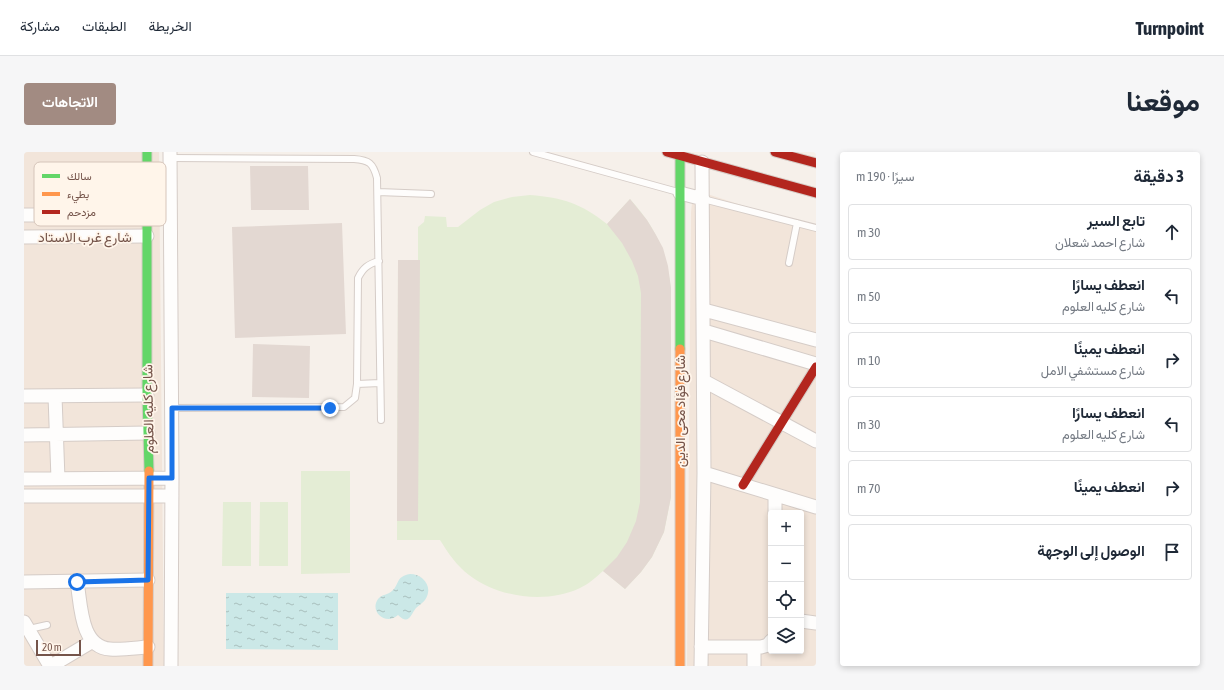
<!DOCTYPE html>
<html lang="ar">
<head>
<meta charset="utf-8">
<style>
	:root { --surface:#fff; --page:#f6f6f7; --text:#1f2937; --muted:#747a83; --line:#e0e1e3; --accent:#a28b82 }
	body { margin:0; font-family:"Asap Condensed",Vazirmatn,sans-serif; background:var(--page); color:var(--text); direction:rtl }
	.controls { position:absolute; right:12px; bottom:12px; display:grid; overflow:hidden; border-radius:4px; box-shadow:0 2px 6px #0003 }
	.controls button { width:36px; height:36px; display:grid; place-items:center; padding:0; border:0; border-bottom:1px solid var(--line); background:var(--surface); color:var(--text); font:20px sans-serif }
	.scale { position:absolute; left:12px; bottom:10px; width:45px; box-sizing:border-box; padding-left:4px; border:2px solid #75544a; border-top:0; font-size:11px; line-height:14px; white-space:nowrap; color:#75544a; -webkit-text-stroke:3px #fff5ea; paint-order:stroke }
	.stop { position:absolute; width:12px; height:12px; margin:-9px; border:3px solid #1a73e8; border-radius:50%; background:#fff }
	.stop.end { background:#1a73e8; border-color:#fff; box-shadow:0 1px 4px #0008 }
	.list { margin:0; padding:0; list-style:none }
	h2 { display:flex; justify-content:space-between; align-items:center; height:52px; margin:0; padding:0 16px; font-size:17px }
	h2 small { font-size:13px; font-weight:400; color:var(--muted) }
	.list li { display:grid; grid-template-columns:26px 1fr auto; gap:12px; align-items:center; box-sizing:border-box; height:56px; margin:0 8px 8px; padding:0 8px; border:1px solid var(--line); border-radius:4px }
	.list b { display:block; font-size:15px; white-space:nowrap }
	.list p { margin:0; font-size:13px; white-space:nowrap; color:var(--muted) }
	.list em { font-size:13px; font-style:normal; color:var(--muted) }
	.icon { flex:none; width:22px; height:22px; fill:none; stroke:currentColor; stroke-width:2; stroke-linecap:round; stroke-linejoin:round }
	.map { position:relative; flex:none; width:792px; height:514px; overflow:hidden; direction:ltr; border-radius:4px }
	header { display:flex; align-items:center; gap:24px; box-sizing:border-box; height:56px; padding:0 20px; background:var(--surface); border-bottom:1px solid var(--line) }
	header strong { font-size:19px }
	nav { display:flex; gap:22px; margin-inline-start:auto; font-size:14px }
	.intro { display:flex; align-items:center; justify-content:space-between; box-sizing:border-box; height:96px; padding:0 24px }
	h1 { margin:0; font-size:28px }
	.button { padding:10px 18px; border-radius:4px; background:var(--accent); color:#fff; font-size:14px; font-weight:700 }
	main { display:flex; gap:24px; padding:0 24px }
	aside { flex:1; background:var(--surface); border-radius:4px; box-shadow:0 2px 6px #0003 }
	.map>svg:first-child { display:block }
	.residential { fill:#f2e5da; fill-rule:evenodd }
	.park { fill:#e4edd5 }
	.water { fill:url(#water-ripples) }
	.building { fill:#e3d8d2 }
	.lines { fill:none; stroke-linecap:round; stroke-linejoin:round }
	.lane-casing { stroke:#d5ccc7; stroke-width:8 }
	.street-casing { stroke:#d5ccc7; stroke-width:15 }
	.fast-casing { stroke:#d6ccc6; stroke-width:11 }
	.slow-casing { stroke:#d6ccc6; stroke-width:11 }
	.jam-casing { stroke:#d6ccc6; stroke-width:11 }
	.lane { stroke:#fefdfc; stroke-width:6 }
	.street { stroke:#fefdfc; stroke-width:13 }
	.fast { stroke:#63d668; stroke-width:9 }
	.slow { stroke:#ff974d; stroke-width:9 }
	.jam { stroke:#b3261e; stroke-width:9 }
	.route { stroke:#1a73e8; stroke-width:5 }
	.labels { text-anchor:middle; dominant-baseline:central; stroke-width:3.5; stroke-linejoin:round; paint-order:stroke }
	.street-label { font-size:14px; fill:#75544a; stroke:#fff5ea }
	.key { fill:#fff5ea; stroke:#d6c5ba; stroke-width:1 }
	.key-label { font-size:11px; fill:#75544a }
</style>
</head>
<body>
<header>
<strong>Turnpoint</strong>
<nav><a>الخريطة</a><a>الطبقات</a><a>مشاركة</a></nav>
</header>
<div class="intro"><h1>موقعنا</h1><a class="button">الاتجاهات</a></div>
<main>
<aside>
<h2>3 دقيقة<small>سيرًا · 190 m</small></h2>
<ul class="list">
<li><svg class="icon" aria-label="ahead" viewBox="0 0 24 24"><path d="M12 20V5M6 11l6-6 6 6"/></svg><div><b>تابع السير</b><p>شارع احمد شعلان</p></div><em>30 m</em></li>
<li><svg class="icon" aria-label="left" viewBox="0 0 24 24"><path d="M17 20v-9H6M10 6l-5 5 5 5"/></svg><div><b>انعطف يسارًا</b><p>شارع كليه العلوم</p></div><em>50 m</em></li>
<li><svg class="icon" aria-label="right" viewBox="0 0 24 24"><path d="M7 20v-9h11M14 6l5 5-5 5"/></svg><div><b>انعطف يمينًا</b><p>شارع مستشفي الامل</p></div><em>10 m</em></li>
<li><svg class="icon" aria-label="left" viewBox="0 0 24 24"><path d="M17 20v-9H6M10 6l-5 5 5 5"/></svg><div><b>انعطف يسارًا</b><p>شارع كليه العلوم</p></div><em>30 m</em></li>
<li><svg class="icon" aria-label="right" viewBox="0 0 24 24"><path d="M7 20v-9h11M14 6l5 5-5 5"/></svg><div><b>انعطف يمينًا</b></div><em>70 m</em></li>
<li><svg class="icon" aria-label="arrive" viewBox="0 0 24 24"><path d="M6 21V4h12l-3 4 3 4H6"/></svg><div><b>الوصول إلى الوجهة</b></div></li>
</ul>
</aside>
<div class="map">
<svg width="792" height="514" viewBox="0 0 792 514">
	<defs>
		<pattern id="water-ripples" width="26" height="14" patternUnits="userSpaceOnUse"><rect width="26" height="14" fill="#cbe8e7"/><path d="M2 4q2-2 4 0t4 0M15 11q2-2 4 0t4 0" fill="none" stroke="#a9bfbd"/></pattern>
	</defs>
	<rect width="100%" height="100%" fill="#f6f0ea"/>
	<path class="residential" d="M0,0H135L140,514H0Z
		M680,41L792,77V514H663L667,60L668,51L672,44ZM747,361H777V499H747Z"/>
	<path class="park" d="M506,43C540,46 556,51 583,72L606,47C632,76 642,98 647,137V345L640,380L628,405L617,420L601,437L579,419C572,425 565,432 556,436C522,452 475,446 445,423C433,414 424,401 416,388H373L374,108H394V75L400,70L401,64L422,65L423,75H434L456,58L470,50L488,45Z
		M277,319H326V421L277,422Z
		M199,350H227V414H198Z
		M236,350H264V414H235Z"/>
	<path class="water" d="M386,422C399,422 410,435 401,448C399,451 395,453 392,456C387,462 385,474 374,463C362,474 345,460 354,447C358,442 364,443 368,439C376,432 371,425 386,422Z
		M202,441H314V498L202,497Z"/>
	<path class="building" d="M226,14H284L285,58H227Z
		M606,47L623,68L632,83L639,96L644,114L647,136V345L640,380L628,405L617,420L601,437L579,419L593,405L603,390L612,369L616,350L617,141L614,124L608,109L598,91L583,72Z
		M318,71L322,182L211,186L208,75Z
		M374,108H396L394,369H373Z
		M229,192L286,194L285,246L228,245Z"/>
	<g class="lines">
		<defs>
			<path id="lane" d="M509,0L654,40
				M146,6L330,7C345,8 349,11 353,26L357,268
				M354,40L407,42
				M679,47L792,76
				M765,111L773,71
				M333,232L356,231
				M148,256L320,255L331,246L333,232L334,126C339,116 344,112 355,109
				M5,477L23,473"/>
			<path id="street" d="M146,0L148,325L147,514
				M656,41L679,47
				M0,63H123
				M0,85L123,84
				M680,158L792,188
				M680,179L792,212
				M680,229L792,289
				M0,244L123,243
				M31,244L34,327
				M0,283L124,281
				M680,321L792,355
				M0,327L148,326
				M751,343V361
				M0,344H148
				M0,430L124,428
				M53,430C57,452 56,495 86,497C98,498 111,496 124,495
				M777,469L792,471
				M0,470L26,514
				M677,495H737L744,493L747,489
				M730,496V514
				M27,514L69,489
				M677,514L680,321L678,10"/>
			<path id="fast" d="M123,0V243L125,319
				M656,4V197"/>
			<path id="slow" d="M656,197V514
				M124,514L125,319"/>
			<path id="jam" d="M643,0L792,41
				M751,0L792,11
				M719,333L792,215"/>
		</defs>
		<use href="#lane" class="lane-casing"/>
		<use href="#street" class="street-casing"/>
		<use href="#fast" class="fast-casing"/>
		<use href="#slow" class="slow-casing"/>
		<use href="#jam" class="jam-casing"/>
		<use href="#lane" class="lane"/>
		<use href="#street" class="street"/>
		<use href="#fast" class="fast"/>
		<use href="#slow" class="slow"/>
		<use href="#jam" class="jam"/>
	</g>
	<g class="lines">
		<path class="route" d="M53,430L124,428L125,326H148V256H306"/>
	</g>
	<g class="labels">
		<g class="street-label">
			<text x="61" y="85">شارع غرب الاستاد</text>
			<text transform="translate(124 257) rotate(-91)">شارع كليه العلوم</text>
			<text transform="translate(656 259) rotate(-90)">شارع فؤاد محى الدين</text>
		</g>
	</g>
	<rect x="10" y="10" width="132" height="64" rx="6" class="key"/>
	<rect x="18" y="22" width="18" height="4" fill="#63d668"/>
	<rect x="18" y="40" width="18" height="4" fill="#ff974d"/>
	<rect x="18" y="58" width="18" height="4" fill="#b3261e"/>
	<g class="key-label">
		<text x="43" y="28">سالك</text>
		<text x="43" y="46">بطيء</text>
		<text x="43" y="64">مزدحم</text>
	</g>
</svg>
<div class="controls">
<button>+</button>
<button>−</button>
<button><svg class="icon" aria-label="locate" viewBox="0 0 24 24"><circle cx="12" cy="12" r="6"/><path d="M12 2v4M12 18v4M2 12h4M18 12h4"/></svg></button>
<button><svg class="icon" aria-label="layers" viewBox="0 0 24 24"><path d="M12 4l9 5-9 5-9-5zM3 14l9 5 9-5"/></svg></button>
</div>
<div class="scale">20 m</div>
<div class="stop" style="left:53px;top:430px"></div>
<div class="stop end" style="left:306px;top:256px"></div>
</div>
</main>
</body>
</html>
